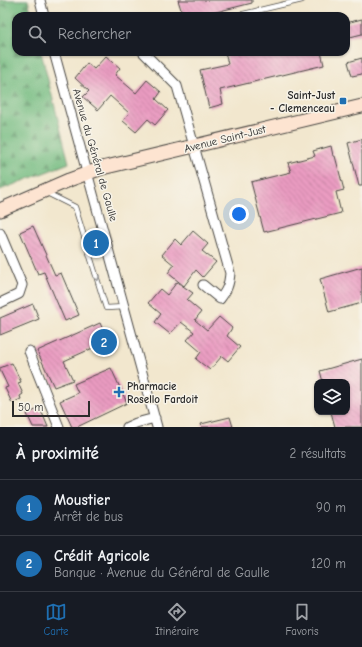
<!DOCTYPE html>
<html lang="fr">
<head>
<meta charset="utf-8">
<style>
	:root { --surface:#171b24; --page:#242831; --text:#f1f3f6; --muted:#9ea1a6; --line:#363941; --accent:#1f6fb2 }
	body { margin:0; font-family:"Comic Neue",sans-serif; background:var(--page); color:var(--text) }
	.controls { position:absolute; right:12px; bottom:12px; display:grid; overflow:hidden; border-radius:8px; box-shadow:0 1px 3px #0004 }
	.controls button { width:36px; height:36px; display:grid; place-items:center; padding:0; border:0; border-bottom:1px solid var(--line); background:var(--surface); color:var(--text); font:20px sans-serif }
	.scale { position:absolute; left:12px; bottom:10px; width:78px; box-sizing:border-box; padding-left:4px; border:2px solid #2b2b2b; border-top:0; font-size:11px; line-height:14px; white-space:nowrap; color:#2b2b2b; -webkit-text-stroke:3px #f7f3e8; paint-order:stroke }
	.you { position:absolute; left:239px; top:214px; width:14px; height:14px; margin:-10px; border:3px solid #fff; border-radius:50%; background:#1a73e8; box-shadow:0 0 0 6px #1a73e833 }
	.badge { display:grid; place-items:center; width:26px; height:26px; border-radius:50%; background:var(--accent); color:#fff; font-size:13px; font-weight:700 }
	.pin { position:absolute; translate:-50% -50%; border:2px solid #fff; box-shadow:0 1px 4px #0006 }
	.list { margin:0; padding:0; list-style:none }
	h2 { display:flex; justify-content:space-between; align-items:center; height:52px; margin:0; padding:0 16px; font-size:17px }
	h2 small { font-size:13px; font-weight:400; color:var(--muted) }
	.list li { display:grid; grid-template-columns:26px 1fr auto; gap:12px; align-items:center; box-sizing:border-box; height:56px; padding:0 16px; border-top:1px solid var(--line) }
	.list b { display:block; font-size:15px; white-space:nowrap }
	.list p { margin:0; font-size:13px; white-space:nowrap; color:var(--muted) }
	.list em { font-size:13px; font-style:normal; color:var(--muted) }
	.icon { flex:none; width:22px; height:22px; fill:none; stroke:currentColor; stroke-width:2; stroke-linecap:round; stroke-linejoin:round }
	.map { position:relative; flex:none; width:362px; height:427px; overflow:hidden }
	.search { position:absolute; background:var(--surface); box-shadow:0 1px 3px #0004; left:12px; right:12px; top:12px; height:44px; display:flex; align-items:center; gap:10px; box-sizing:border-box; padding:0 14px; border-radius:12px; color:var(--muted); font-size:15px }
	.sheet { height:164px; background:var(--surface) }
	nav { display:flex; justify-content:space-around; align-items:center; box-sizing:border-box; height:56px; border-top:1px solid var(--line); background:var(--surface); font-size:11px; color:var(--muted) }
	nav a { display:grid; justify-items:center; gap:2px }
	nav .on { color:var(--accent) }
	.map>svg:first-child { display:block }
	.forest { fill:url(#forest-firs); stroke:#4f7356 }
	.building { fill:url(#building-back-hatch) }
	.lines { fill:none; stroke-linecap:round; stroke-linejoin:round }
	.lane-casing { stroke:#494743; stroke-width:6 }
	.street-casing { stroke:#494743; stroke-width:11 }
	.secondary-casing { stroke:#494743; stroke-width:15 }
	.lane { stroke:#fff; stroke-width:4.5 }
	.street { stroke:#fff; stroke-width:9 }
	.secondary { stroke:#fde4d1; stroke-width:13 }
	.oneway { stroke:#a0a0a0 }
	.poi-dot { fill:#1f6fb2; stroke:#f7f3e8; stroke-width:1.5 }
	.labels { text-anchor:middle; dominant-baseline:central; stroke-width:3; stroke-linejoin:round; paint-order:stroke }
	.poi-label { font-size:11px; font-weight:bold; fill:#2b2b2b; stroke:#f7f3e8; text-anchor:end }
	.street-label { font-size:11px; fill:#2b2b2b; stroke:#f7f3e8 }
</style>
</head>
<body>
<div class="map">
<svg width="362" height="427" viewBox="0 0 362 427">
	<defs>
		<pattern id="forest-firs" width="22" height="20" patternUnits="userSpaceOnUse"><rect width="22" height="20" fill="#73bb80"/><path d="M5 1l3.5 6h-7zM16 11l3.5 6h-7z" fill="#5f9869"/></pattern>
		<pattern id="building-back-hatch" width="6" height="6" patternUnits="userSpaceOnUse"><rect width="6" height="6" fill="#ea9bc1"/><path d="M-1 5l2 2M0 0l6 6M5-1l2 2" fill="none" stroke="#be7f9d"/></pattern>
	</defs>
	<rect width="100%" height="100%" fill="#f7f3e8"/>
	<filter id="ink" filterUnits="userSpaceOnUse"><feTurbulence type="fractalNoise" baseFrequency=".025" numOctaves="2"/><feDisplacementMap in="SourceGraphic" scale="8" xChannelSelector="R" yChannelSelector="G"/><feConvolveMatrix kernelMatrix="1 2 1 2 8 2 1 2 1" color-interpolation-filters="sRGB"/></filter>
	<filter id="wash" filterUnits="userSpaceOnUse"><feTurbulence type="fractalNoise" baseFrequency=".012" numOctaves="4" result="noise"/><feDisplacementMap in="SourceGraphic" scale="16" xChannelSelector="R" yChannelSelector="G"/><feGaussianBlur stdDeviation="0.9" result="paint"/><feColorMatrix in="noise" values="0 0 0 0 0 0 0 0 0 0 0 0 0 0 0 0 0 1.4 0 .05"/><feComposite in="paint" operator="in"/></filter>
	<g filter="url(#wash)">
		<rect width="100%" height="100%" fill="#f2e7ce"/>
		<path class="forest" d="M0,0H28L32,16H16V52H41L69,163L0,190Z"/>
		<g id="blocks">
			<path class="building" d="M178,0H252V3L200,16H183Z
				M362,19V34L346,38V23Z
				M225,52H321L324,65L220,90L223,104L209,108L200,70L228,64Z
				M106,56L120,68L115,75L136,93L147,80L161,92L156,99L168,110L155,125L148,119L136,132L123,121L129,113L110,96L98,110L83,97L89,91L75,78L87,63L94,69Z
				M362,58V74L352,76L348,62Z
				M362,139V186H359L348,143Z
				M331,146L333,156H335L344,190L336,192L341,213L264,232L251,182L291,172L288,163L315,156L313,151Z
				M33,226L55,275L61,273L79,315L65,321L44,272L38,274L20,232Z
				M193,231L208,244L202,251L216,262L203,277L196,270L184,286L168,273L174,265L162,255L175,239L181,245Z
				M362,267V303L329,312L320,279Z
				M177,282L193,293L187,300L201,312L195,320L207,330L219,317L232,328L227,336L240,347L228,361L222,356L210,370L196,359L201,352L187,340L194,332L181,322L170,334L155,322L161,314L148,303L160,289L167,295Z
				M33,304L39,319L0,335V318Z
				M100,323L108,341L64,361L73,380L54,387L37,351Z
				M362,359V427H335L331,412H347V382H323L320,371Z
				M12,363L21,382L18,383L23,394L20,396L21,399L12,403L5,388L8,387L0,370V368Z
				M111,368L127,403L77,427H72L60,401L78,393L74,384Z
				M40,408L48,427H33L27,414Z
				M230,417L233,427H202L201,424Z"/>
		</g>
	</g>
	<g filter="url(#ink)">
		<use href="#blocks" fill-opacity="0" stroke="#494743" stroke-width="1"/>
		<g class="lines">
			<defs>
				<path id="lane" d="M235,16L302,0
					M47,193L75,207L106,308L125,307"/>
				<path id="street" d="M40,0L44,16
					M54,52L157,427
					M143,52L177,86L230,273C229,285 227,290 220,299L203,285
					M0,233L22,285L19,294L0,303
					M29,351L59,427
					M127,427L136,423L155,418"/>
				<path id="secondary" d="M0,210L69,180L102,168L362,106"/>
			</defs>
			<use href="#lane" class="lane-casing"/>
			<use href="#street" class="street-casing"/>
			<use href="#secondary" class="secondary-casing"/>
			<use href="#lane" class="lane"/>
			<use href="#street" class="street"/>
			<use href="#secondary" class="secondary"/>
		</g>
		<defs><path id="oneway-chevron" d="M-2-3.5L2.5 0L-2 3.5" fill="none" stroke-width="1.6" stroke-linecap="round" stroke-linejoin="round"/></defs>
		<use class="oneway" href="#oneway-chevron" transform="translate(97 278) rotate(73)"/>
	</g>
	<g class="poi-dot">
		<rect x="339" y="97" width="8" height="8" rx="2"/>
		<path d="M117 386h4v4h4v4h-4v4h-4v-4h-4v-4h4z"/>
	</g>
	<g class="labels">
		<g class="poi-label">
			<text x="335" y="95">Saint-Just<tspan x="335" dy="13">- Clemenceau</tspan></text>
			<text x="127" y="386" text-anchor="start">Pharmacie<tspan x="127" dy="13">Rosello Fardoit</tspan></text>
		</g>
		<g class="street-label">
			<text transform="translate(225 139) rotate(-14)">Avenue Saint-Just</text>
			<text transform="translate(95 155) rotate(74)">Avenue du Général de Gaulle</text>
		</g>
	</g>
</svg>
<div class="controls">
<button><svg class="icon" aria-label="layers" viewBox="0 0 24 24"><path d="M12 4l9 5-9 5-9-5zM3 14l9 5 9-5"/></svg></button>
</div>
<div class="scale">50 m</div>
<div class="you"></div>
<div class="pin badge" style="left:96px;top:243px">1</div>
<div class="pin badge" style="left:104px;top:342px">2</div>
<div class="search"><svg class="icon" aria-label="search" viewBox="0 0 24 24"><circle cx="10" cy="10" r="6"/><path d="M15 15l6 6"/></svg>Rechercher</div>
</div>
<section class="sheet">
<h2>À proximité<small>2 résultats</small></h2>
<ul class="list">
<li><span class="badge">1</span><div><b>Moustier</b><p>Arrêt de bus</p></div><em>90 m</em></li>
<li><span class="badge">2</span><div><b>Crédit Agricole</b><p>Banque · Avenue du Général de Gaulle</p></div><em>120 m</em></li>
</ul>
</section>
<nav>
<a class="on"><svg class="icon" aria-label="map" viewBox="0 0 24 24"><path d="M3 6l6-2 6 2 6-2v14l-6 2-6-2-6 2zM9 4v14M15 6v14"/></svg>Carte</a>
<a><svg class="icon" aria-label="directions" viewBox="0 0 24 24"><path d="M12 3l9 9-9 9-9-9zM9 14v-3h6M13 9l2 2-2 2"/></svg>Itinéraire</a>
<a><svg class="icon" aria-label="saved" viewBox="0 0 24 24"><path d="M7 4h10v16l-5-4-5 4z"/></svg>Favoris</a>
</nav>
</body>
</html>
